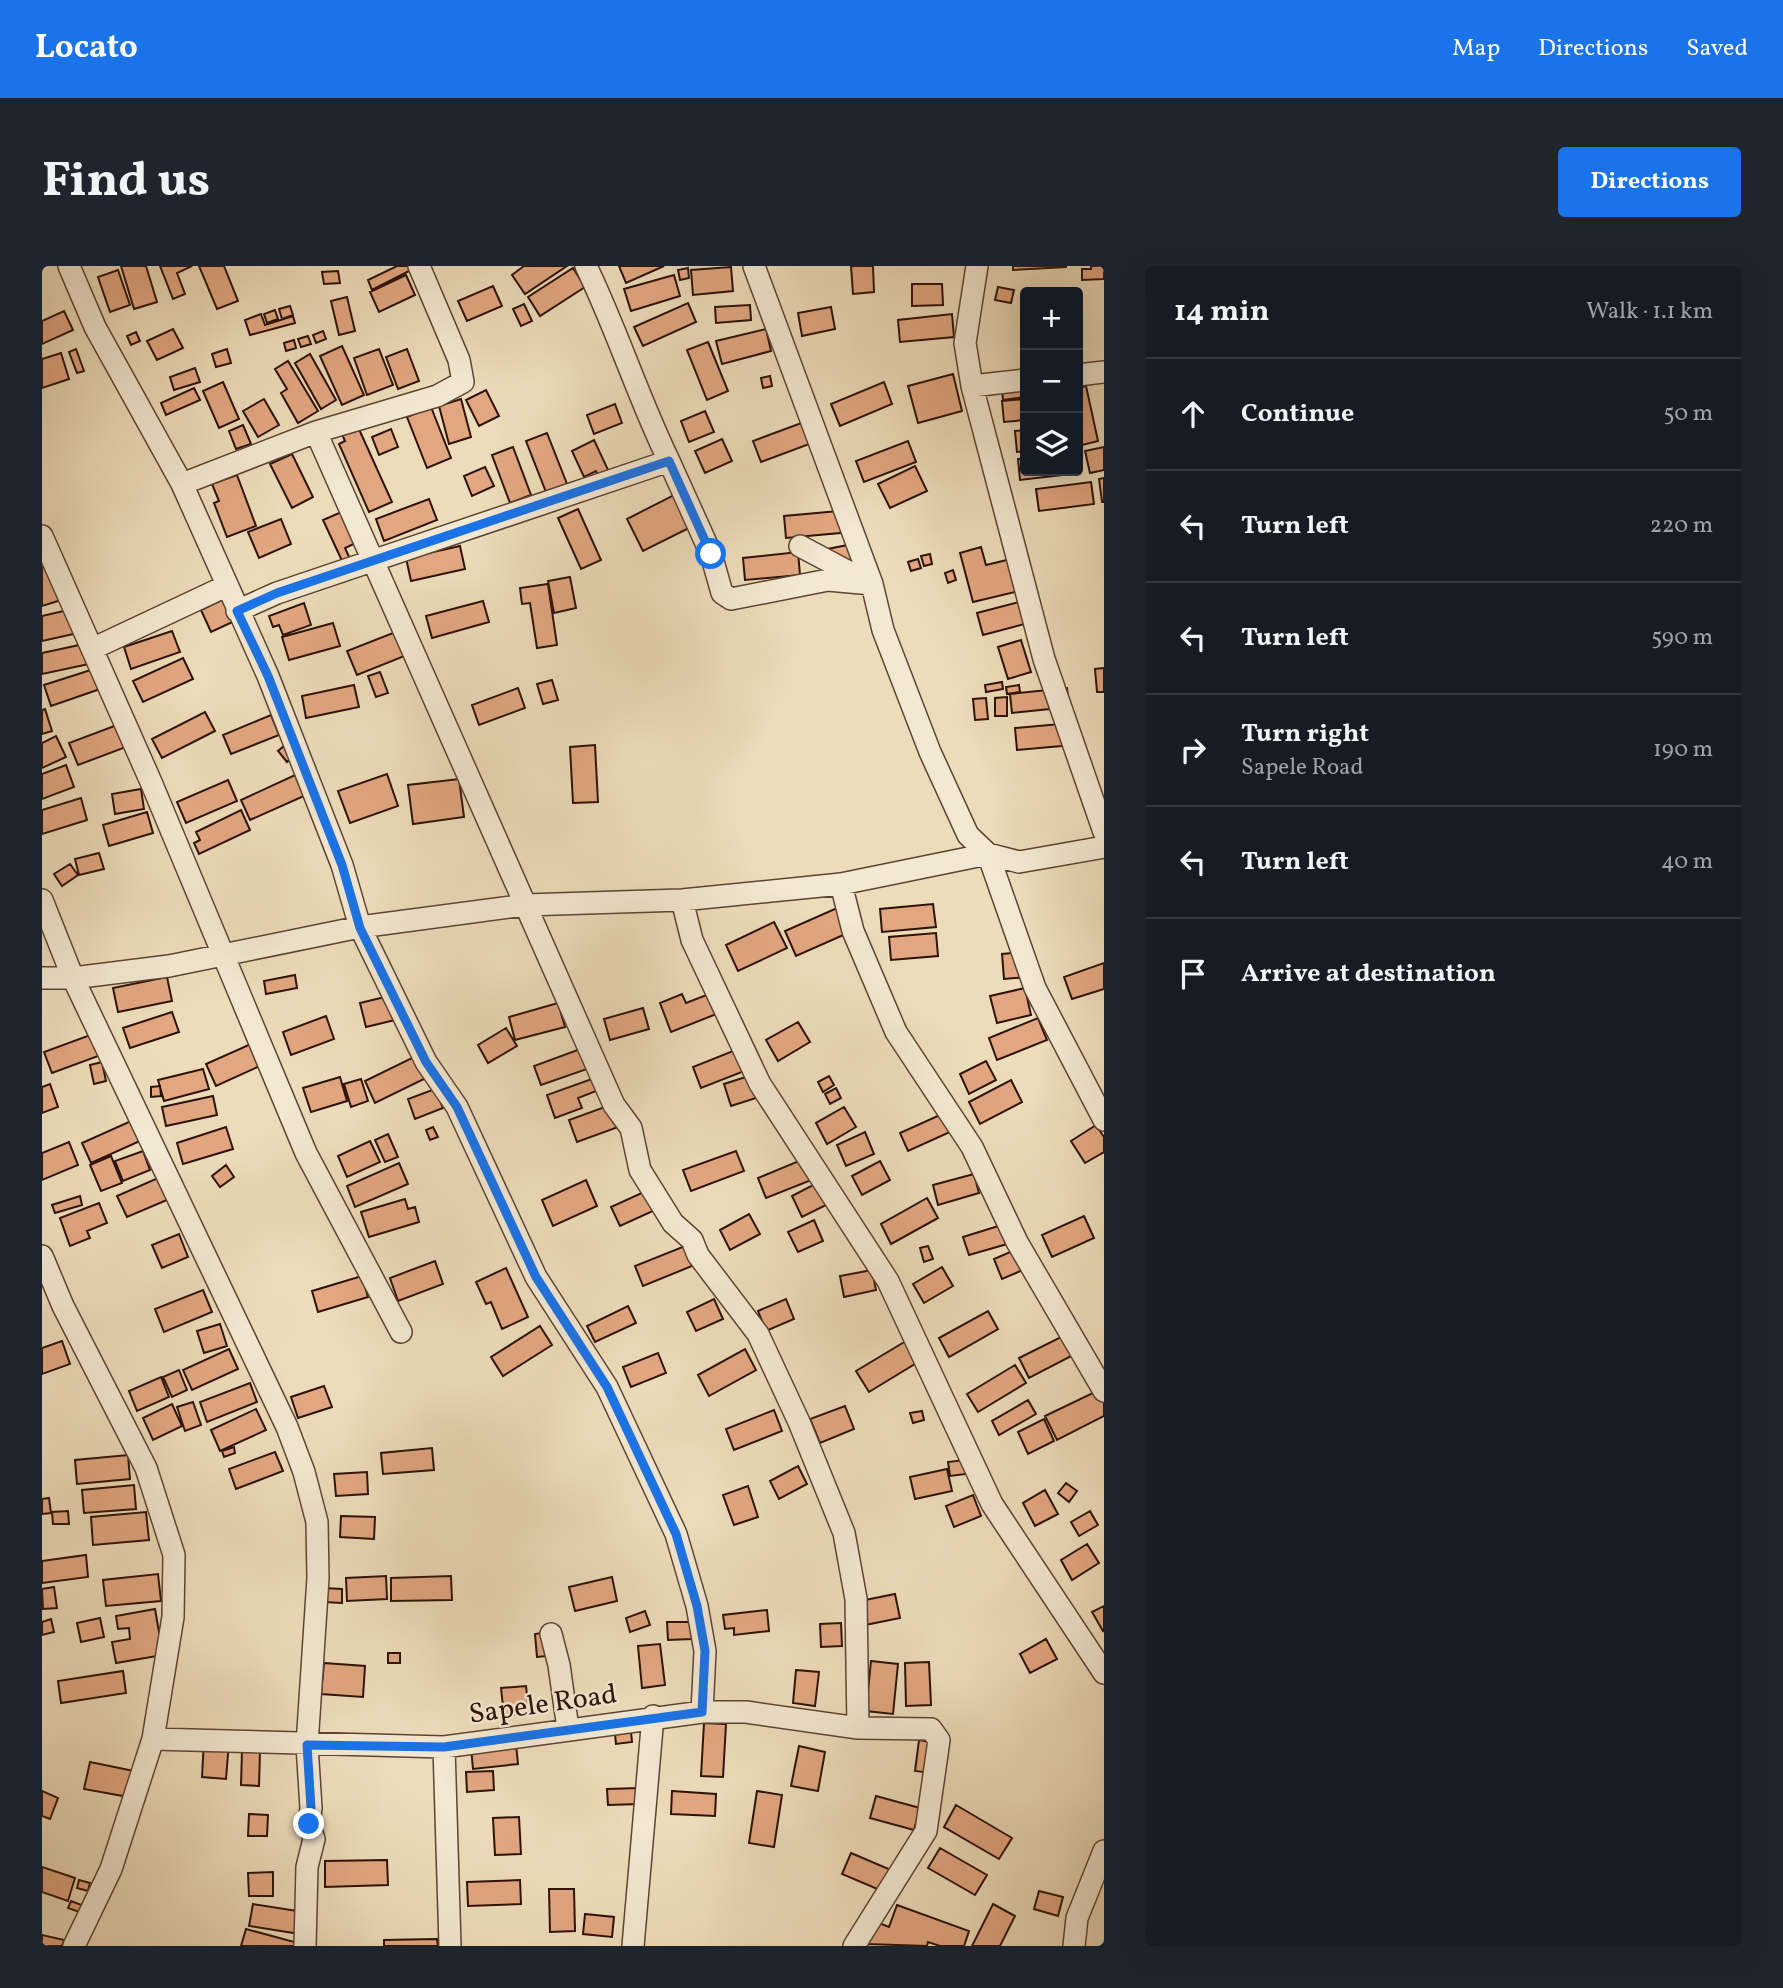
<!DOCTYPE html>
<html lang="en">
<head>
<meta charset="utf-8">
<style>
	:root { --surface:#171b24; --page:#20242c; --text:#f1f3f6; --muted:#9ea1a6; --line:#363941; --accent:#1a73e8 }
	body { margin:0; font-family:Vollkorn,serif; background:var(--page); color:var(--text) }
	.controls { position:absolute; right:21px; top:21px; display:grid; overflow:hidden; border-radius:7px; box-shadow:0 7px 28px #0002 }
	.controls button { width:63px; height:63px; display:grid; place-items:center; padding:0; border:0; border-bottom:2px solid var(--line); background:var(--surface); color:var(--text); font:35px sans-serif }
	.stop { position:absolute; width:21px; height:21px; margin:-16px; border:5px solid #1a73e8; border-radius:50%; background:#fff }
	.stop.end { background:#1a73e8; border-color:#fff; box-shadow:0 2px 7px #0008 }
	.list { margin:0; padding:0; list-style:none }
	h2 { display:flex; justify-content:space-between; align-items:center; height:91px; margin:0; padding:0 28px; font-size:30px }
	h2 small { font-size:23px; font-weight:400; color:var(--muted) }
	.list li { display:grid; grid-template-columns:46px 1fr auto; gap:21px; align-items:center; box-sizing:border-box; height:112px; padding:0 28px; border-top:2px solid var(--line) }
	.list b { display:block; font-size:26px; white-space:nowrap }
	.list p { margin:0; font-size:23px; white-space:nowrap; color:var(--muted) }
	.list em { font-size:23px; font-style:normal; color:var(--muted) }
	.icon { flex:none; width:38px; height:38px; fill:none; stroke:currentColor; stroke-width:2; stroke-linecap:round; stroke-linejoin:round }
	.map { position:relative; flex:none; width:1062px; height:1680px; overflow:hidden; border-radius:7px }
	header { display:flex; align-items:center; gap:42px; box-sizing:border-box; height:98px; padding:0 35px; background:var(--accent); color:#fff }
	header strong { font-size:33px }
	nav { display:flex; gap:38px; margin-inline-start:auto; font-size:24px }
	.intro { display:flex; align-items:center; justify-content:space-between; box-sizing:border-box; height:168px; padding:0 42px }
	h1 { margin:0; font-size:49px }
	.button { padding:18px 32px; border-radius:7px; background:var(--accent); color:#fff; font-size:24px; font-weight:700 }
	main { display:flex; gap:42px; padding:0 42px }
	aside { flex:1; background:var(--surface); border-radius:7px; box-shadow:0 7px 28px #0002 }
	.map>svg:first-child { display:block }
	.building { fill:#e2a781; stroke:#2e1206; stroke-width:2 }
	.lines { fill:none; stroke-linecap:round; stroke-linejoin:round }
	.minor-casing { stroke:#5e4433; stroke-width:24 }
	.minor { stroke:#f3e8d2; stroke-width:21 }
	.route { stroke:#1a73e8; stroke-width:9 }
	.labels { text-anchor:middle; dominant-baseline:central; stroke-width:5; stroke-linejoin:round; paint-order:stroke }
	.street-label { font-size:28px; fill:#2e1206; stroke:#f3e8d2 }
</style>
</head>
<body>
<header>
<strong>Locato</strong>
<nav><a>Map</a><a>Directions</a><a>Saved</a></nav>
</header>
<div class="intro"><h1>Find us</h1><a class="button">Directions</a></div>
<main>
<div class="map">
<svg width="1062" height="1680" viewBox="0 0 1062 1680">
	<rect width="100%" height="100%" fill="#eddcba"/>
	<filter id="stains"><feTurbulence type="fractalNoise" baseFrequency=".00286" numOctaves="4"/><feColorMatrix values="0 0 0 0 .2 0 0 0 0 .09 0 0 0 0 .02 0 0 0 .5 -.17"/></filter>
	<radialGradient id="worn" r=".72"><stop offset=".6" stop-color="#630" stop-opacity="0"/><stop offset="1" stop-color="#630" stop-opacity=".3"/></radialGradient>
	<path class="building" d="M79,0H104L115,36L92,43Z
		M118,0H150L135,7L143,28L131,33Z
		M157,0H182L196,35L175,43Z
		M355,0H367L369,4L330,24L326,14Z
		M482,0H525L483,28L470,9Z
		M577,0H622L584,17Z
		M809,0H831L832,26L811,28Z
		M971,0H1024V1L971,4Z
		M1049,0H1062V13L1040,14V3H1049Z
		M689,1L691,25L651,29L649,4Z
		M531,2L543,21L498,50L486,31Z
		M646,2L647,12L638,14L636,4Z
		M76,4L88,39L68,46L56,11Z
		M296,5L298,17L282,18L280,6Z
		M364,9L373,29L337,46L328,26Z
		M632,9L638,30L589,45L582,23Z
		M870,18H900L901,39L870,40Z
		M451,20L460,40L425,55L416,35Z
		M956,21L972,24L969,37L953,34Z
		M305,31L313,65L297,69L289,35Z
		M646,37L654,56L601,80L592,61Z
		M482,38L490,55L479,60L471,43Z
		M708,39L709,54L674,57L673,41Z
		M248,40L251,49L240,53L237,43Z
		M789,41L793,63L760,70L756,47Z
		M233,44L236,53L225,57L222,48Z
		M22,45L31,64L0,78V55Z
		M219,48L223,59L251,50L253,57L208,69L203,54Z
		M910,48L912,71L858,76L856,54Z
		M131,63L141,82L115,94L105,75Z
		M724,63L729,85L680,98L674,75Z
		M281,65L284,73L274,77L271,69Z
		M94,66L98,75L89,79L85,70Z
		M266,70L269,78L259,81L256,73Z
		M252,74L254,82L244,85L242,77Z
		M666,76L686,125L665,134L645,84Z
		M300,80L322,129L300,139L278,90Z
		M34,83L42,105L35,107L27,86Z
		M185,83L189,97L174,101L170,88Z
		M337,83L351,119L325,129L312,92Z
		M365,83L377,115L356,123L344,91Z
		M19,87L27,113L0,122V93Z
		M268,88L294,134L279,143L253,97Z
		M246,95L276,145L256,157L239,127L245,123L233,103Z
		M153,102L158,116L132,124L128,111Z
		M911,108L920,145L876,157L866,120Z
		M728,110L730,120L721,122L719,112Z
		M181,116L197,153L177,162L161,125Z
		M842,116L850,138L798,160L789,138Z
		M1044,120L1056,175L1036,180V122Z
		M983,121V131L961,134L960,124Z
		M152,122L158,134L124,149L119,137Z
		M444,124L457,150L437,160L424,134Z
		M222,133L237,159L216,171L201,145Z
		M419,133L429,171L407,178L397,140Z
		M983,133V154L962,156L960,135Z
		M573,138L580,157L552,168L545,149Z
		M389,141L409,192L385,202L365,151Z
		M663,145L672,166L647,176L639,155Z
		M762,156L770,177L719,196L711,175Z
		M201,159L209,178L194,183L187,165Z
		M316,161L350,236L327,246L297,178L303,175L300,168Z
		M349,163L356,181L337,189L330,171Z
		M983,164V185L975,186L973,165Z
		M505,167L525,218L504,226L484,175Z
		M680,173L690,195L663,207L653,185Z
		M552,174L567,206L557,211L554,205L542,211L530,185Z
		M866,175L874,196L822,216L814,195Z
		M471,181L489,229L468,237L450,189Z
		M1062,181V204L1048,207L1043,185Z
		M250,188L271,231L250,242L228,198Z
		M983,192V205H1036V193L1037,207L978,214L976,193Z
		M873,200L885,225L848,242L836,218Z
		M443,201L452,220L430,230L422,210Z
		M195,209L214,260L185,271L172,237L177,235L170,218Z
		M1062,212V236H1060L1057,213Z
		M1049,216L1052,238L997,245L994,223Z
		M634,228L651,260L601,285L585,253Z
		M387,233L395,254L342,275L334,253Z
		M536,243L559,294L539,303L516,252Z
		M304,244L318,275L303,282L309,295L302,299L281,254Z
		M807,244L809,266L744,272L742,250Z
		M239,253L249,278L217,292L206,266Z
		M811,278L815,293L788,298L785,283Z
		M0,280L19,334L0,340Z
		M418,280L423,303L369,315L364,292Z
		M939,281L944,299L969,293L977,325L931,336L918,287Z
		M756,286L758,309L703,314L701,292Z
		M888,288L890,298L882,300L879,290Z
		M876,293L879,302L869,305L866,296Z
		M911,304L914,314L906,317L903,307Z
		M528,311L534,342L512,347L506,315Z
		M506,318L515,379L495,382L488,337L480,338L478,322Z
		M186,331L197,353L169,366L159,344Z
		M996,331L1001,353L941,369L935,347Z
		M441,335L447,356L390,372L384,350Z
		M262,337L269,359L241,369L237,359L231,361L227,350Z
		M30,343L36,367L0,375V350Z
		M291,357L298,380L247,394L240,371Z
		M130,365L138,386L89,403L82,381Z
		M356,365L365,389L315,409L305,385Z
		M979,374L989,406L966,413L956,381Z
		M42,378L47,398L0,408V387Z
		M141,392L151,413L101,436L91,415Z
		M55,402L61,422L9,440L2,419Z
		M1062,402V426H1055L1053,403Z
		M338,406L346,427L334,431L326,410Z
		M510,414L516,434L501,438L495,418Z
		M960,416L961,423L944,426L943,419Z
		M312,419L317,441L264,452L260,430Z
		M977,419L978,426L965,428L964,421Z
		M476,422L483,442L437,459L430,439Z
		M1025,422L1027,441L970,447L968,428Z
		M965,431V450H953V432Z
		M944,432L946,453L933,454L931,433Z
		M3,443L10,465L0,468V444Z
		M163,446L173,465L120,492L110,473Z
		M229,449L237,469L189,488L181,469Z
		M1029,457L1031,479L975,484L973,462Z
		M75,459L84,481L36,499L27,477Z
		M14,470L24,491L0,502V477Z
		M553,479L556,536L531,537L528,481Z
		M242,480L251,491L245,496L236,485Z
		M24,499L32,521L0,533V508Z
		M345,508L356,540L308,557L296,525Z
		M253,509L262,530L208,554L199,534Z
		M417,513L422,551L371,558L366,519Z
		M186,514L195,535L144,557L135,536Z
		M99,523L102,543L73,548L70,528Z
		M39,532L45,554L0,568V544Z
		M199,544L208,564L157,588L152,577L158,574L154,566Z
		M105,546L111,567L67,580L61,559Z
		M57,587L62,603L37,609L33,593Z
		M28,598L36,609L20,620L12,608Z
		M891,638L894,661L840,666L838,643Z
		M795,642L806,667L754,690L743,665Z
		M732,656L745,682L696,705L684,679Z
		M894,667L896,690L849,694L847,671Z
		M983,686L986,711L962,713L960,688Z
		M1062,697V723L1030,733L1022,711Z
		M253,709L255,722L224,728L222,715Z
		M125,711L130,735L76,746L71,722Z
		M983,722L989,749L955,757L948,730Z
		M675,725L682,745L629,766L618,737L640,728L644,737Z
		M347,730L353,754L324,761L318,737Z
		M516,737L523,761L473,774L467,751Z
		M601,742L607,763L568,774L562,753Z
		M130,746L137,766L88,782L81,762Z
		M284,750L292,773L249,789L241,766Z
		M996,752L1005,774L955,794L947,772Z
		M756,756L768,776L736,795L724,774Z
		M464,762L475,780L446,797L436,779Z
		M51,768L59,789L10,807L2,786Z
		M211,777L220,799L174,820L164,798Z
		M701,781L710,802L659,822L651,801Z
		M541,782L548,802L499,819L492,800Z
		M374,790L384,812L333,837L323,815Z
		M944,795L954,814L927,828L918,808Z
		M60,796L64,815L52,818L48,799Z
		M161,803L167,823L122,835L116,814Z
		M713,808L720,830L689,840L682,818Z
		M558,810L562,822L536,832L540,842L513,852L505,829Z
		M787,810L792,819L781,826L776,816Z
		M298,811L305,835L269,846L261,822Z
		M319,813L326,835L309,841L302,818Z
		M969,814L980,836L938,858L927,836Z
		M8,818L16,841L0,847V821Z
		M118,820L119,830L109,831V821Z
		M794,822L799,832L788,838L783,828Z
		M393,823L401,842L373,853L366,833Z
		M171,830L175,849L124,860L120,841Z
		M571,838L579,860L535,876L527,854Z
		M802,841L814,861L785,878L774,857Z
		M900,848L908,866L866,885L858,867Z
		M89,855L98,875L49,897L40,877Z
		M1054,859L1062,871V886L1043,897L1029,875Z
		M184,861L191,883L141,898L135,877Z
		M391,861L396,871L388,874L384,864Z
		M823,866L832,888L804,900L795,879Z
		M346,868L356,891L343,896L333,874Z
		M328,875L338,896L305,911L296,890Z
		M27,876L36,899L0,914V887Z
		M101,885L108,904L81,915L73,895Z
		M694,885L702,905L649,925L641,904Z
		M69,890L80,917L59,925L48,899Z
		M769,890L777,911L724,932L716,912Z
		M838,895L848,914L820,929L810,910Z
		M357,897L366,918L313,941L305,920Z
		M184,899L192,911L178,921L170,910Z
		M932,908L937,927L896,939L891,919Z
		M116,912L125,934L85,951L75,930Z
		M544,914L555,940L511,960L500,934Z
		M777,916L788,937L760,951L750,930Z
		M604,925L613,944L578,960L569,941Z
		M38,930L40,939L13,947L10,939Z
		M885,932L896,952L849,978L839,958Z
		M363,933L366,943L373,941L377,956L327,971L319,946Z
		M57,937L65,957L45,965L48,972L28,980L18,952Z
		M707,948L718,968L688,984L678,964Z
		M1042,950L1052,972L1010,991L1000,969Z
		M772,954L781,975L756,986L746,966Z
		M966,957L972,976L927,989L921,971Z
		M137,968L146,991L120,1002L110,979Z
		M643,980L650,1000L601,1020L593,1000Z
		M886,980L891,993L882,996L878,982Z
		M982,980L990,1000L960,1013L952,993Z
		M393,995L401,1018L356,1035L348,1012Z
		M900,1001L911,1020L882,1037L871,1018Z
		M464,1002L486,1051L460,1063L449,1036L444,1038L434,1016Z
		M830,1004L834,1024L802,1031L798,1010Z
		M320,1010L326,1031L276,1046L270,1025Z
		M161,1024L170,1046L122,1066L113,1043Z
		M672,1033L681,1053L654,1065L645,1046Z
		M744,1033L752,1053L724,1065L716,1045Z
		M586,1040L594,1057L553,1076L545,1060Z
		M946,1045L956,1063L907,1091L897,1072Z
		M178,1058L185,1080L162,1087L155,1065Z
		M498,1060L510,1079L461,1110L449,1091Z
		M1027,1067L1037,1086L987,1112L977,1092Z
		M869,1072L876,1096L827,1126L814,1105Z
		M20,1075L28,1098L0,1108V1082Z
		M187,1083L196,1103L150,1124L141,1104Z
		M703,1083L714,1104L667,1130L656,1109Z
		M616,1087L624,1107L589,1121L581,1101Z
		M973,1099L984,1117L936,1146L925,1128Z
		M137,1104L145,1124L130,1131L121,1111Z
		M119,1111L127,1131L95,1145L87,1125Z
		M208,1117L215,1136L165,1156L158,1136Z
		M282,1120L290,1141L256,1152L249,1131Z
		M1057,1124L1062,1134V1150L1015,1174L1003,1150Z
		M986,1134L994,1148L957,1169L950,1155Z
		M151,1136L159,1159L143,1165L135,1141Z
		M130,1138L140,1160L111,1174L101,1152Z
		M803,1140L812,1163L778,1177L768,1153Z
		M214,1143L224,1164L178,1185L169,1164Z
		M732,1144L740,1165L692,1184L684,1163Z
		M880,1145L882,1154L871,1157L868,1147Z
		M1002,1153L1012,1175L986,1188L976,1166Z
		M192,1181L193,1187L182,1191L180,1185Z
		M390,1182L392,1204L341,1208L339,1187Z
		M233,1186L241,1205L194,1223L187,1203Z
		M86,1189L88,1213L35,1218L33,1194Z
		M922,1194L924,1208L908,1210L906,1196Z
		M756,1200L765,1218L737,1233L728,1215Z
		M905,1203L910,1225L873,1233L868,1211Z
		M325,1206L326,1228L294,1230L292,1208Z
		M1024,1217L1035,1225L1027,1236L1016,1227Z
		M92,1219L94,1243L42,1247L40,1224Z
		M706,1220L716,1251L692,1259L681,1229Z
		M1003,1224L1016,1248L993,1260L981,1237Z
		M931,1229L939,1250L912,1261L904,1240Z
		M7,1232L9,1247L0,1248V1233Z
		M26,1245L27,1258H11L10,1246Z
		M1048,1245L1056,1259L1037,1270L1029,1256Z
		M104,1246L107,1274L51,1279L49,1251Z
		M299,1250L333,1251L332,1273L298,1271Z
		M1045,1278L1057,1297L1030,1314L1019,1294Z
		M44,1289L46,1311L0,1317V1295Z
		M116,1308L119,1335L64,1340L61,1314Z
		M344,1310L345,1333L305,1335L304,1312Z
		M409,1310L410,1334L349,1335V1312Z
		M570,1311L575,1335L533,1345L527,1321Z
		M12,1321L15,1342L1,1343L0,1323Z
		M282,1322L300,1323V1337L282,1336Z
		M853,1328L858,1352L823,1359L818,1335Z
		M1062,1340V1364L1061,1365L1050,1346Z
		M113,1343L121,1389L74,1397L70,1376L88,1373L87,1362L76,1363L74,1350Z
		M725,1344L727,1365L692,1369V1362L683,1363L681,1349Z
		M603,1345L608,1359L588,1366L584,1352Z
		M58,1352L62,1371L39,1376L35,1357Z
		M9,1353L12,1366L0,1369V1356Z
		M625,1356H649L650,1373L626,1374Z
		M799,1357L800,1380L779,1381L778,1358Z
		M513,1365L515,1389L495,1391L493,1368Z
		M1004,1373L1015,1393L988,1407L978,1388Z
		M618,1378L623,1419L600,1422L596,1380Z
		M346,1387H358V1397H346Z
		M829,1395L856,1398L851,1448L824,1445Z
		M887,1396L889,1439L864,1440L863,1397Z
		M282,1397L323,1400L321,1431L279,1428Z
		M754,1404L777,1406L773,1440L751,1437Z
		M81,1405L84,1427L19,1437L16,1415Z
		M484,1420L487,1447L462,1450L459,1422Z
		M662,1457L684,1458L681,1511L659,1510Z
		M589,1466L590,1476L574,1478L573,1468Z
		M162,1474L187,1476L184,1513L160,1511Z
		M877,1474L901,1478L897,1508L873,1505Z
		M474,1478L476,1498L431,1503L429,1482Z
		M757,1480L783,1486L776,1525L749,1520Z
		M200,1484L218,1485L217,1520L199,1519Z
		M48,1496L97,1506L92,1532L42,1523Z
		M451,1505L452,1524L425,1526L424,1506Z
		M597,1522V1538L566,1539L565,1523Z
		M0,1525L16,1532L8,1553L0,1550Z
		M630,1525L674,1528L673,1550L629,1548Z
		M715,1525L740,1529L732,1581L707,1577Z
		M834,1530L878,1542L872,1564L828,1552Z
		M914,1539L970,1572L957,1593L902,1561Z
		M207,1548L226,1549L225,1570H206Z
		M477,1551L479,1588L453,1589L451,1552Z
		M898,1582L945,1609L933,1629L886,1602Z
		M809,1587L849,1604L840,1625L800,1608Z
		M345,1594L346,1619L283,1621V1595Z
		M0,1601L33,1612L26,1635L0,1626Z
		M231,1606V1630H207L206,1607Z
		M37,1614L48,1617L46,1625L35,1622Z
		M478,1614L479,1638L426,1640L425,1616Z
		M507,1623H532L533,1665L508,1666Z
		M997,1625L1021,1631L1016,1650L992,1643Z
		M29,1635L42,1640L40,1647L26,1642Z
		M211,1638L262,1646L258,1668L207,1660Z
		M951,1638L973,1650L958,1680H930Z
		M855,1639L927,1665L922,1680H898L886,1676L885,1680L824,1678L832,1655L847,1661Z
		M543,1648L572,1651L570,1671L541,1668Z
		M204,1663L256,1677V1680H199Z
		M0,1669L22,1674L20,1680H0Z
		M395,1673L396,1680H342V1674Z"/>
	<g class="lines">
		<defs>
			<path id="minor" d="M27,0L53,61L140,218L226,410L300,599L318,661L384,796L415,841L494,1011L565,1121L634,1268L655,1340L663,1385L660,1446
				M712,0L830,318L841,364L888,486L926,569L946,588L993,722L1062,854
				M935,0L923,77L930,120L1002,393L1062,566
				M1036,109L1062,106
				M930,120L983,114
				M274,166L572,839L589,862L598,904L631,957L650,974L656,989L716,1068L757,1156L802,1267L814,1333L816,1462
				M627,195L669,288L680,327L689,333L786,314L830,318
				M140,218L274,166L395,130L421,116L417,94L377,0
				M0,270L109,516L264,887L359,1066
				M758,280L822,314
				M195,345L235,327L627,195C596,131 575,64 544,0
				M50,383L184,320
				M799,618L811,665L854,766L930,881L975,976L1062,1125
				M0,634L31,712L245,1161L262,1206L275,1256L276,1312L265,1479L269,1542L267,1558L272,1573L265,1601L263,1680
				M640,634L650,674L718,818L846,1015L950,1238L1062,1407
				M0,712H31L127,700L318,661L483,639L640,634L799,618L946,588L977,596L1062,581
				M0,990L21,1040L104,1202L132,1289L131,1351L111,1473L69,1603L32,1680
				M509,1368L517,1399L526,1463
				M111,1473L402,1481L660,1446H704L816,1462L889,1463L897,1474L884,1565L812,1680
				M402,1481L408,1680
				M591,1680L611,1450
				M1032,1680L1035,1652L1062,1585"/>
		</defs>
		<use href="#minor" class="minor-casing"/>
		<use href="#minor" class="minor"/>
	</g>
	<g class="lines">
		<path class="route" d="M267,1558L269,1542L265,1479L402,1481L660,1446L663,1385L655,1340L634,1268L565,1121L494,1011L415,841L384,796L318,662L300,599L226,410L195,345L235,327L627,195L669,288"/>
	</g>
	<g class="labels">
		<g class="street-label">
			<text transform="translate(501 1439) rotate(-8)">Sapele Road</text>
		</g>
	</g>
	<rect width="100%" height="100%" filter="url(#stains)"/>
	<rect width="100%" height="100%" fill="url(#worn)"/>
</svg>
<div class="controls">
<button>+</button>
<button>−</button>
<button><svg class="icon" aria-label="layers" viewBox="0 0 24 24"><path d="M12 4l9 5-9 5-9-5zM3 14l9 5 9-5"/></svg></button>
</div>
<div class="stop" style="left:669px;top:288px"></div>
<div class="stop end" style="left:267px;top:1558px"></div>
</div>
<aside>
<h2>14 min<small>Walk · 1.1 km</small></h2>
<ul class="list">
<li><svg class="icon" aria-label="ahead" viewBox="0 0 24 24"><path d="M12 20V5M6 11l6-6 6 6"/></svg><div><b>Continue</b></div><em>50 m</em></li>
<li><svg class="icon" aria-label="left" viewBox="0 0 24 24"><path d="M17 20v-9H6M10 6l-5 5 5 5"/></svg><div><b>Turn left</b></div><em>220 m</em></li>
<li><svg class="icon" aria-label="left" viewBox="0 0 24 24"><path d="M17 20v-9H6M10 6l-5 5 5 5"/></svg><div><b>Turn left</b></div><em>590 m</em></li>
<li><svg class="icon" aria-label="right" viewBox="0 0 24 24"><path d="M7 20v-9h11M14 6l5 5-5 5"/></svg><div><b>Turn right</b><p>Sapele Road</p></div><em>190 m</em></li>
<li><svg class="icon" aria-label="left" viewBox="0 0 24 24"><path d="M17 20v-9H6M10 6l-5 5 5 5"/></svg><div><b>Turn left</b></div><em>40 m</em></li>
<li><svg class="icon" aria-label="arrive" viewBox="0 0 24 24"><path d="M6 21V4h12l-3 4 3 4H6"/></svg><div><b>Arrive at destination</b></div></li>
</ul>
</aside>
</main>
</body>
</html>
